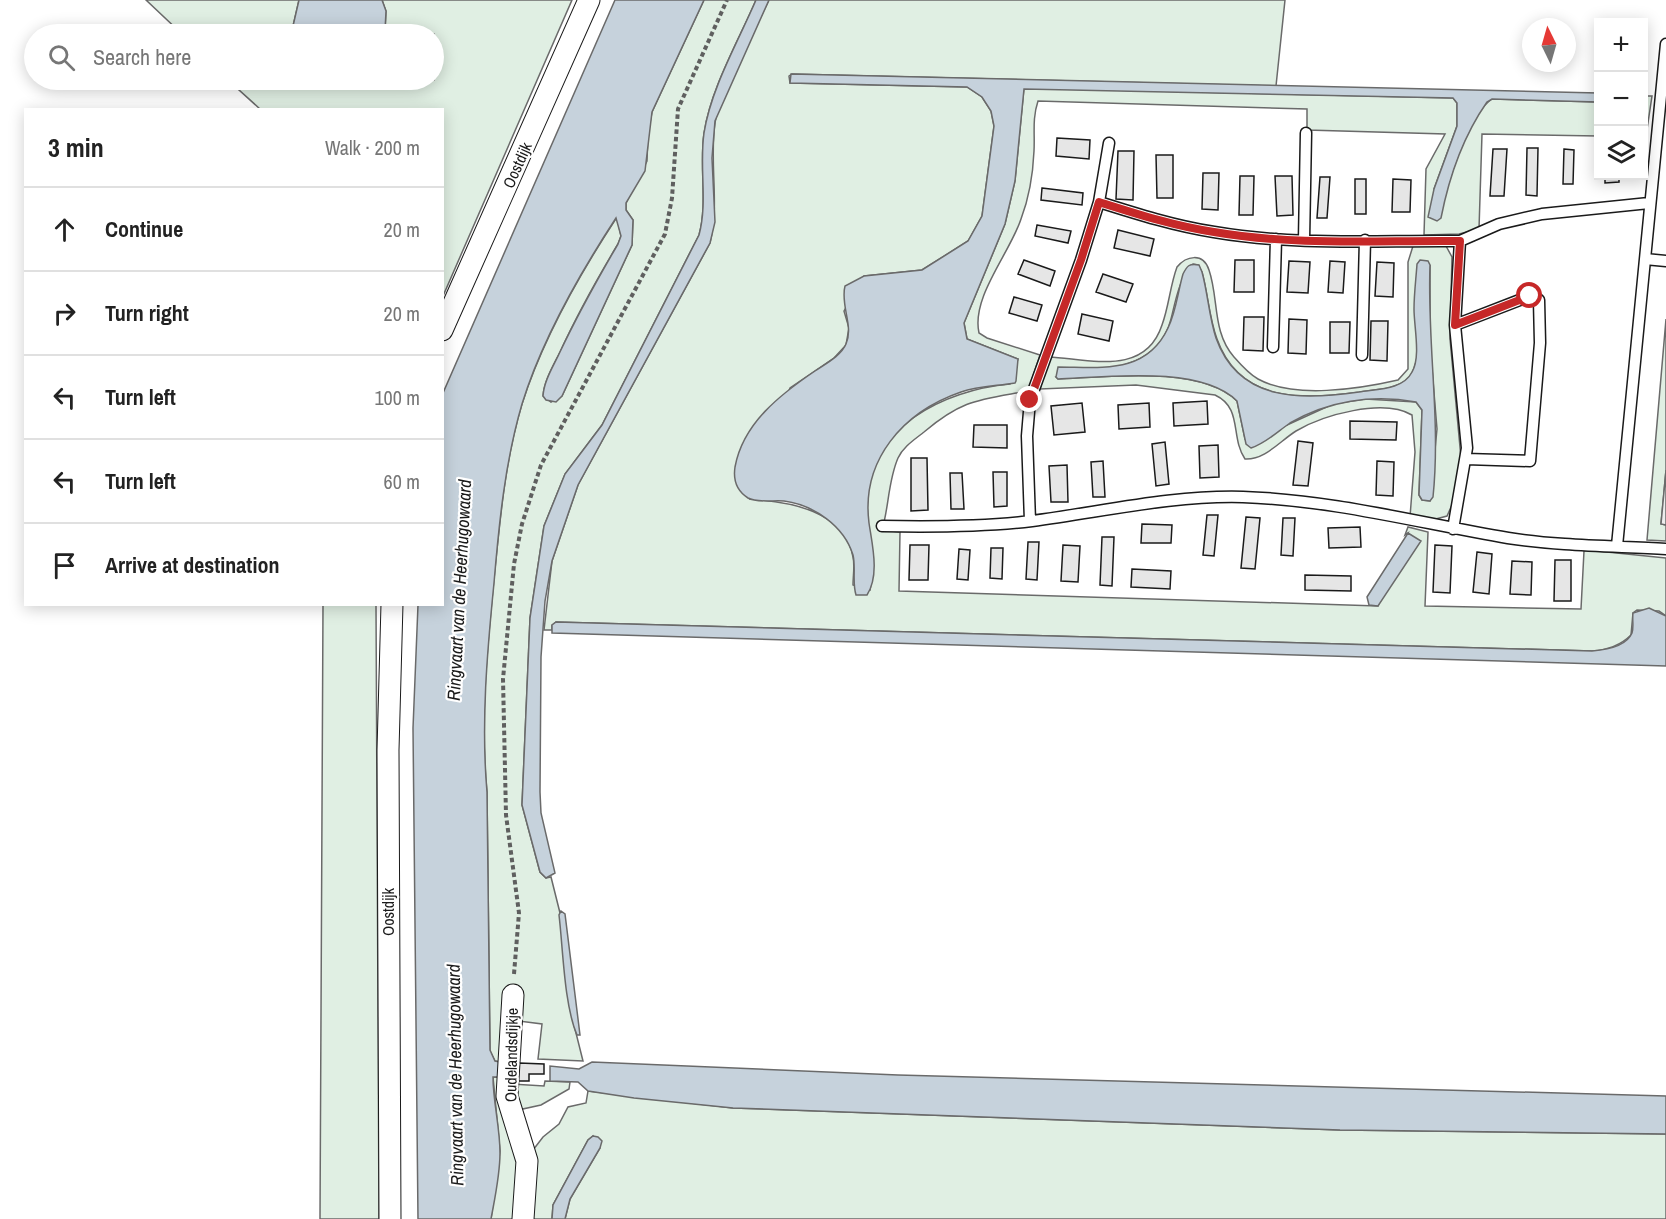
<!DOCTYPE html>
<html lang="en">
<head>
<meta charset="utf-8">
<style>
	:root { --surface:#fff; --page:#f6f6f6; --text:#222; --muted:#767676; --line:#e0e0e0 }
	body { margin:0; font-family:"Archivo Narrow",sans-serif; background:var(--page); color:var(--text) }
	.controls { position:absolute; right:18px; top:18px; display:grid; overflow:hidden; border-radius:0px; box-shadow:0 3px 15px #0003 }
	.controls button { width:54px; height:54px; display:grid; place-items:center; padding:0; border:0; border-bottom:2px solid var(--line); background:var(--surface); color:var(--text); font:30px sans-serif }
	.compass { position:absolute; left:1522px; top:18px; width:54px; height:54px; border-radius:50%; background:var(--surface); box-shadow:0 3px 15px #0003; rotate:355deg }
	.stop { position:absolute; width:18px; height:18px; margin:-14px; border:4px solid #c62828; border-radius:50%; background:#fff }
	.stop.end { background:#c62828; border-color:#fff; box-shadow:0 2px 6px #0008 }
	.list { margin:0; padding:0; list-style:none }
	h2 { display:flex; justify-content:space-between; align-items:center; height:78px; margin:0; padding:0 24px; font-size:26px }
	h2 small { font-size:20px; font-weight:400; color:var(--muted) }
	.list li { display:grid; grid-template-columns:39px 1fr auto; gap:18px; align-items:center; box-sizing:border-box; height:84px; padding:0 24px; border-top:2px solid var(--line) }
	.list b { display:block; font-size:22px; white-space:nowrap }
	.list em { font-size:20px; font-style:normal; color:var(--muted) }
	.icon { flex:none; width:33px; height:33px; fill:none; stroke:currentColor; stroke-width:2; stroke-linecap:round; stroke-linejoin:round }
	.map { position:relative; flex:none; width:1666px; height:1219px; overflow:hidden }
	.search { position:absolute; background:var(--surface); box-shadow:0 3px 15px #0003; left:24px; top:24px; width:420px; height:66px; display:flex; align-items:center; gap:15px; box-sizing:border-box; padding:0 21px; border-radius:33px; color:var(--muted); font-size:22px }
	.panel { position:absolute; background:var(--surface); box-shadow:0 3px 15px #0003; left:24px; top:108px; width:420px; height:498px; border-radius:0px }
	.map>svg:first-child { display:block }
	.green { fill:#e0efe3; stroke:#6a6a6a; stroke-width:1.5; fill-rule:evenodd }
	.parking { fill:#ededed; stroke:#6a6a6a; stroke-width:1.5 }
	.water { fill:#c6d2dc; stroke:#6a6a6a; stroke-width:1.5 }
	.building { fill:#e6e6e6; stroke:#1a1a1a; stroke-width:1.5 }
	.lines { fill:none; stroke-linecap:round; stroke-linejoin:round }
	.lane-casing { stroke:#1a1a1a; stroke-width:13 }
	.street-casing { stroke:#1a1a1a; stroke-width:23 }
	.path { stroke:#5f5f5f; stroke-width:4; stroke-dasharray:4.5 3; stroke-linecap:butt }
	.lane { stroke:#fff; stroke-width:10 }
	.street { stroke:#fff; stroke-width:21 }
	.route { stroke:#c62828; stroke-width:8 }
	.labels { text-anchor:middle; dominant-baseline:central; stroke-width:4.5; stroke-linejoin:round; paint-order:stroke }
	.street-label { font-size:16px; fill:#1a1a1a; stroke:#fff }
	.water-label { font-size:18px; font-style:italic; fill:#1a1a1a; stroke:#fff }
</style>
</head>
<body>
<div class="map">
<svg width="1666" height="1219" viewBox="0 0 1666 1219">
	<rect width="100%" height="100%" fill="#fff"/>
	<path class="green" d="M146,0H299L293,26L300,34H182Z
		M382,0H572L443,296L442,110L260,109L228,80H434V34H382L385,31L386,11Z
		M704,0H756C738,42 711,88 704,133C699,167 708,202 699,235L602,425L565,474L544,526L530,618L522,805L540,872L546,878L551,877L560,913L570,1009L583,1061L538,1059L542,1024L519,1021L500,1062L495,1061L490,1051L487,792C480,721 487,650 494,579C500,520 505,460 522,404C543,338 579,275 617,217L621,236L618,244C597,279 577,315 560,352C553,366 544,381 543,396L551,402L562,396L632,245L633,220L626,210V203L647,161L648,134L652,112Z
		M769,0H1285L1276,86L792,74L789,76L790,83L967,87L982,97L991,111L994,126L982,216L968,241L922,270L864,276L844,311L849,328L846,345L834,358L790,388L750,499C789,502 845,510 853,557C855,565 853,576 853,585L870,590C877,560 867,534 867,504C867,427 944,390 1010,384L1018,359L967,339L964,323L1005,224L1015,181L1024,88L1453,98L1457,103V126L1434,189L1446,191C1454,166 1470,114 1492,99L1598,102V136L1482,134L1479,229L1459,234L1424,235L1426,169L1445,134L1307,130V109L1038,101C1032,119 1035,134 1034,151C1033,174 1029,198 1021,219C1010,253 971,297 979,333L987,338L1040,355L1028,391C979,400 963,399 924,432C914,440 903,447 898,458C888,481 889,507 882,530L900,532L899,591L1378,606L1408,533L1405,535L1408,527L1428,532L1425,606L1581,609L1584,551L1587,550L1666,558V616L1659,611L1637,610L1633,613L1631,635C1620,646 1607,650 1592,651L556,622L552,625V630H544L552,561L578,485L710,243C720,203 709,163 715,123C720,90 754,32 769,0Z
		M1644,96H1652L1646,136H1644Z
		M1413,246H1446L1452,257L1450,339L1461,458L1452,505L1447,516L1432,520L1410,517L1415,452L1412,415C1383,398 1323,415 1296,431C1280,441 1265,460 1245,459C1230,437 1243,408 1215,395L1136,385L1040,389L1049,357C1089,359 1145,377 1162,325C1169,306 1170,286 1177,267C1186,256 1203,252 1209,270C1219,299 1212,332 1234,357C1241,365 1249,374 1258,379C1294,399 1359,389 1398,380L1408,369V262ZM1193,264L1198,265L1202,272C1208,294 1209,317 1217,339C1244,415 1327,396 1389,388C1399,385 1407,382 1412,373C1421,356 1426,288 1430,265V344L1437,429L1430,501L1422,500L1419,495L1422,410L1416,402L1365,399L1333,404L1287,425L1245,439L1237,401C1200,365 1106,377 1058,379L1056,377C1098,369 1158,372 1171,319C1176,299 1179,279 1193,264Z
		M1666,319V470L1661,524L1666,525V541L1647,540Z
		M323,605H376L379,1219H320Z
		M493,1077H498L519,1152L518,1219H491L500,1151Z
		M545,1081L570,1082L569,1089L541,1105L518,1110L512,1084L544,1086Z
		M588,1091L733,1108L1340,1130L1666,1134V1219H565L570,1199L600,1148L593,1136L588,1140L553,1205L552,1219H529L533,1150L543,1137L559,1124L568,1107L586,1103Z"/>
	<path class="parking" d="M1666,470V525L1661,524Z"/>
	<path class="water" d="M299,0H382L386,11L385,31L382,34H300L293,26Z
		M615,0H704L652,112L645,171L626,203V210L633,220L632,245L562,396L556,402L546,400L543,396C544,381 553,367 559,354C577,316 597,280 618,244L621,236L616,218C580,273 541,342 522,404C505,462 499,523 494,583C487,653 481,723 487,792L490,1050L495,1061L500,1062L498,1077H493C493,1102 500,1127 500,1153C500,1175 495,1197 491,1219H418L413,728L418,605L442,604L443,393Z
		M756,0H769L715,121L712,158L715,222L710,243L578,485L552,561L545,601L541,657L540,792L541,813L555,873L546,878L540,872L522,805L530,618L544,526L565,474L602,425L699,235C708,202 699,167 704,133C711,88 738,42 756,0Z
		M791,74L1598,93V102L1492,99L1487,102C1462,138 1449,177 1441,218L1437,221L1428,217L1434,189L1457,126V103L1453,98L1024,89L1015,181L1005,224L964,323L967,339L1018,359L1016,381L1015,383C997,386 978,386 961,392C903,412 861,460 869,523C872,544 880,575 867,595H856C852,582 856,568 853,555C844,526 814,505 784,501C774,500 757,503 748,498C737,491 733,480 735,467C743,423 781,394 815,371C825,364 841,356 846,344C854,326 840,305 845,286L864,276L922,270L968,241L982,216L994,126L991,111L982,97L967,87L790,83Z
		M1420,260L1428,261L1430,265C1427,343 1441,420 1433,497L1430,501L1422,500L1419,495L1422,410L1416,402C1372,394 1328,401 1290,423C1277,432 1266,443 1251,448L1246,444L1237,401C1201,365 1106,377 1058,379L1056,377L1058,367C1101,367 1146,375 1168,328C1176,312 1178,291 1183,274C1187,266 1189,263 1199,265L1202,272C1208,294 1209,317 1216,338C1239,403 1303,400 1359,392C1377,389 1403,390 1412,372C1421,357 1414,327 1414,309C1414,294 1416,279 1417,264Z
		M1408,533L1421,541L1378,606L1369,605L1367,597Z
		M1649,608L1666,616V666L552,633V625L556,622L1592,651C1605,650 1626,647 1632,633C1634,627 1632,620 1633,613Z
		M561,911L565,914L580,1035H577C564,1005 563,948 559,915Z
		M592,1062L898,1075L1666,1096V1134L1340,1130L733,1108L634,1098L588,1091L578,1082L550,1081V1066L579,1069Z
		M593,1136L598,1137L602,1141L600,1148L570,1199L565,1219H552L553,1205L588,1140Z"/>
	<path class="building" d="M1057,138L1090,140L1089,159L1056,156Z
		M1527,148H1538L1537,196L1526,195Z
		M1493,149H1507L1504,196H1490Z
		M1564,149L1574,150L1573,184H1563Z
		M1118,151H1134L1133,200L1116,199Z
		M1156,155H1173V198H1157Z
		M1203,173H1219L1218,210L1202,209Z
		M1240,176H1254L1253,215H1239Z
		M1275,176H1292L1293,215L1277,216Z
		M1605,176H1619V182L1605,183Z
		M1320,177H1330L1327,218H1317Z
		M1355,179H1366V214H1355Z
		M1393,179L1411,180L1410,212H1392Z
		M1042,188L1083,193L1082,205L1041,200Z
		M1037,225L1071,231L1068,243L1035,236Z
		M1118,230L1154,239L1150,256L1114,248Z
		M1024,260L1055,271L1050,286L1018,274Z
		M1235,260H1254V292H1234Z
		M1289,261L1310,262L1308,293L1287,292Z
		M1330,261L1345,262L1343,293L1328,292Z
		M1377,262L1394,263L1393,297L1375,296Z
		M1103,274L1133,284L1126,302L1096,292Z
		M1014,297L1042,305L1037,321L1009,313Z
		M1082,314L1113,321L1109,341L1078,334Z
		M1244,317H1264L1263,351L1243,350Z
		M1289,319L1307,320L1306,354L1288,353Z
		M1371,321H1388L1387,361L1370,360Z
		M1330,322H1350L1349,353H1330Z
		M1207,401L1208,424L1174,426L1173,403Z
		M1082,403L1085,432L1054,435L1051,406Z
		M1149,403L1150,427L1119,429L1118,405Z
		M1350,421L1397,422L1396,440L1350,439Z
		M974,425H1007V448L973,447Z
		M1298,441L1313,443L1308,486L1293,485Z
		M1165,442L1169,484L1156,486L1152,444Z
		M1218,445L1219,477L1200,478L1199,446Z
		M911,458H927L928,510L911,511Z
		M1103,461L1105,497H1093L1091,462Z
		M1377,461L1394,462L1393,496L1376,495Z
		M1067,465L1068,502H1051L1049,466Z
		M993,472H1007V506L994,507Z
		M950,473H962L964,509H951Z
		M1207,515H1218L1214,556L1203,555Z
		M1246,517L1260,518L1255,569L1241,568Z
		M1283,518H1295L1293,556L1281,555Z
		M1142,524L1172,525L1171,543H1141Z
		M1360,527L1361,547L1329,548L1328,528Z
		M1102,537H1114L1112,586L1100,585Z
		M1028,542H1039L1037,580L1026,579Z
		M910,545H929L928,580H909Z
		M1063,545L1080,546L1078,582L1061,581Z
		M1435,545L1452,546L1450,593L1433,592Z
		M991,548H1003L1002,579L990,578Z
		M959,549L970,550L968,580L957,579Z
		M1477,552L1492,554L1489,594L1473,592Z
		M1555,560H1571V601H1554Z
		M1512,561L1532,562L1531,595L1510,594Z
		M1132,569L1171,571L1170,589L1131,587Z
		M1305,575L1351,576V591L1305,590Z
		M519,1063L544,1064V1074H529V1081H518Z"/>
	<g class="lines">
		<defs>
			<path id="lane" d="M1099,202C1137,214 1175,226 1214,232C1295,246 1379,240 1460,241
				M1304,240L1306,133
				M1645,259L1666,261
				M1455,325L1530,296L1533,295L1539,300L1540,343L1530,461L1466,459
				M1273,347L1276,239
				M1362,355L1365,240
				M1030,521L1027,436L1030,400L1081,260L1099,202L1109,143
				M882,526C932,527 982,527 1032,521C1102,512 1172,495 1243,497C1334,500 1419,523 1508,538C1559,546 1614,546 1666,549
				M1453,529L1467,448L1455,325L1460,241L1499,224L1542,214L1649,203
				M1617,546L1666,44"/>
			<path id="street" d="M442,330L589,0
				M513,995L507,1096L527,1161L523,1219
				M390,1219L388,750L392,604"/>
		</defs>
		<use href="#lane" class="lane-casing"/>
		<use href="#street" class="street-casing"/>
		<path class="path" d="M514,974L519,913L506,815L503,679L514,564L522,524L541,465L665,234L672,198L678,109L727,0"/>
		<use href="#lane" class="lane"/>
		<use href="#street" class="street"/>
	</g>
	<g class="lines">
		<path class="route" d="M1030,400L1081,260L1099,202C1137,214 1174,226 1214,232C1295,246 1379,240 1460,241L1455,325L1530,296"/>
	</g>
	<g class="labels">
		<g class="street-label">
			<text transform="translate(517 165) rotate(-66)">Oostdijk</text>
			<text transform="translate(388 912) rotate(-90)">Oostdijk</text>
			<text transform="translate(511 1055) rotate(-89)">Oudelandsdijkje</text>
		</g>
		<g class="water-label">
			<text transform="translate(459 590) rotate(-87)">Ringvaart van de Heerhugowaard</text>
			<text transform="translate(455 1075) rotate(-91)">Ringvaart van de Heerhugowaard</text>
		</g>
	</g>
</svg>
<div class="controls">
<button>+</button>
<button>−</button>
<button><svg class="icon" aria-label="layers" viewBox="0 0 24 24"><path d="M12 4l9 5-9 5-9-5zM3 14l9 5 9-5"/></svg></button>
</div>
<svg class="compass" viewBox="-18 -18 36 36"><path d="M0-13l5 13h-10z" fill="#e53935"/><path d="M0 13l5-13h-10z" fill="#767676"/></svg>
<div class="stop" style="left:1530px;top:296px"></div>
<div class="stop end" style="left:1030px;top:400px"></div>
<div class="search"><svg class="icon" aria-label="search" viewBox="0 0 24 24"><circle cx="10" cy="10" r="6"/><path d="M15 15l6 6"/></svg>Search here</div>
<section class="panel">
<h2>3 min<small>Walk · 200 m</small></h2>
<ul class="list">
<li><svg class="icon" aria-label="ahead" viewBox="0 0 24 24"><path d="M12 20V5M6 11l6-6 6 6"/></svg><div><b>Continue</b></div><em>20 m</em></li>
<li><svg class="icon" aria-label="right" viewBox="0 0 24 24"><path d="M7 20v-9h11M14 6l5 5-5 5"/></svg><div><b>Turn right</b></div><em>20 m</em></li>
<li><svg class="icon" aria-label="left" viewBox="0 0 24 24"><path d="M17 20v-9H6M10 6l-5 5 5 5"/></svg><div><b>Turn left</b></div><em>100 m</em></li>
<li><svg class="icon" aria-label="left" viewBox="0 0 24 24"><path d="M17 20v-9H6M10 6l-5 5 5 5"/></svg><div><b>Turn left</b></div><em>60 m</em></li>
<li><svg class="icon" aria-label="arrive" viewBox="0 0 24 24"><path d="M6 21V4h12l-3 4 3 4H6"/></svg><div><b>Arrive at destination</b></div></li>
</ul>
</section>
</div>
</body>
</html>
